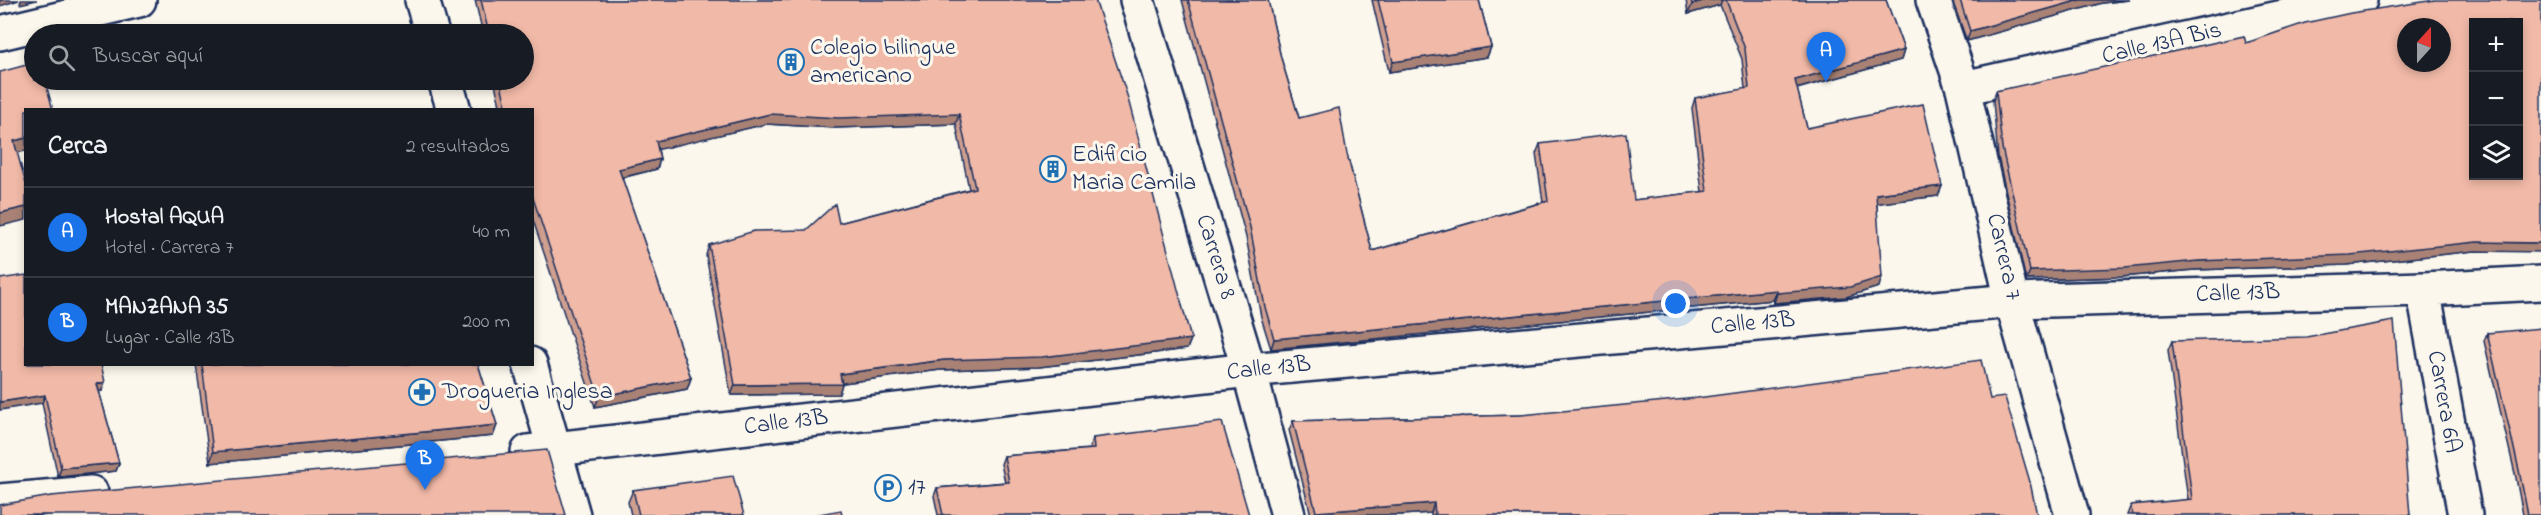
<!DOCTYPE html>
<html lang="es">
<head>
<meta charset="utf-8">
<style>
	:root { --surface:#171b24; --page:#242831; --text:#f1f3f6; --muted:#9ea1a6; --line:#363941; --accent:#1a73e8 }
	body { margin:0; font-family:"Indie Flower",sans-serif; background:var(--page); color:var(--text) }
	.controls { position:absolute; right:18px; top:18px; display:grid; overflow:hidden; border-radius:0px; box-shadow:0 3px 9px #0003 }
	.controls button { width:54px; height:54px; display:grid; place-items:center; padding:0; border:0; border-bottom:2px solid var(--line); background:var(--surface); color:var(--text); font:30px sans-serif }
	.compass { position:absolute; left:2397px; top:18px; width:54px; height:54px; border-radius:50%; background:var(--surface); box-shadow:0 3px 9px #0003; rotate:21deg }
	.you { position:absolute; left:1676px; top:304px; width:21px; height:21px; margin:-15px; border:4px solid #fff; border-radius:50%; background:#1a73e8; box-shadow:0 0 0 9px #1a73e833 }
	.badge { display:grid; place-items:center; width:39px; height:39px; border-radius:50%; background:var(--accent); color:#fff; font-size:20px; font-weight:700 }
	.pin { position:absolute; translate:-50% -50px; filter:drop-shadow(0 2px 3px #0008) }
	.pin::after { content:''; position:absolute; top:32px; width:21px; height:18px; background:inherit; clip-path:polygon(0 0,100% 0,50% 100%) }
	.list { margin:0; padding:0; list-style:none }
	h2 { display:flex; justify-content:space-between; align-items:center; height:78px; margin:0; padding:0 24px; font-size:26px }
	h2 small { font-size:20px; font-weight:400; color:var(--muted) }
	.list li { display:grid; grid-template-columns:39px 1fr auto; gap:18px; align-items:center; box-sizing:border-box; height:90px; padding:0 24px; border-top:2px solid var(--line) }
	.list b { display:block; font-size:22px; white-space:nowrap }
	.list p { margin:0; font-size:20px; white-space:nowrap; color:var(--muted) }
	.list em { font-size:20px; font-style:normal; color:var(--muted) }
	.icon { flex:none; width:33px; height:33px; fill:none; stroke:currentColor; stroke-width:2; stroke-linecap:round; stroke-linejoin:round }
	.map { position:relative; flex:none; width:2541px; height:515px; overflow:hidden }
	.search { position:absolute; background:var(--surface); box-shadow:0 3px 9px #0003; left:24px; top:24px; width:510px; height:66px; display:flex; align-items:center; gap:15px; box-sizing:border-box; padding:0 21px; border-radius:33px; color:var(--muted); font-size:22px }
	.panel { position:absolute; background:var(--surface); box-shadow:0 3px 9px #0003; left:24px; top:108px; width:510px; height:258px; border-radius:0px }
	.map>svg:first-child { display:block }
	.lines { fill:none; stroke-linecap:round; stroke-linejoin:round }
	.minor-casing { stroke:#1b2f5e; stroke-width:38 }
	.tertiary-casing { stroke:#1b2f5e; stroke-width:38 }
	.minor { stroke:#fbf7ec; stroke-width:33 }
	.tertiary { stroke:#fbf7ec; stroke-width:33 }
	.wall { fill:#cf9f90; stroke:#1b2f5e; stroke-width:1.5 }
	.shaded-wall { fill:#a98275; stroke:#1b2f5e; stroke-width:1.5 }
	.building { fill:#f1b9a7; stroke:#1b2f5e; stroke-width:1.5; fill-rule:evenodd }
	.labels { text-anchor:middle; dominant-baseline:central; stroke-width:6; stroke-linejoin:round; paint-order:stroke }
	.street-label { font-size:24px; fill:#1b2f5e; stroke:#fbf7ec }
	.poi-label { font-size:24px; fill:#1b2f5e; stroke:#fbf7ec; text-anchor:start }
</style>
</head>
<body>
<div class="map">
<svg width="2541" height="515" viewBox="0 0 2541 515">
	<rect width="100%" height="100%" fill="#fbf7ec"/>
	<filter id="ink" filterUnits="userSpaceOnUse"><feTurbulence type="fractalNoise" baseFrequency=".0167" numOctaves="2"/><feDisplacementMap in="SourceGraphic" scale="12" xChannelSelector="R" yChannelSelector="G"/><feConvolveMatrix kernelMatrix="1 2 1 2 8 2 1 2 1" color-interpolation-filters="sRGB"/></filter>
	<g filter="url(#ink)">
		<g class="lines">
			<defs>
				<path id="minor" d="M1933,0L1963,88L2012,301L2072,515
					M0,33L139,0
					M1963,88L2360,0
					M2423,289L2465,515
					M528,452L1249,370L2012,301L2423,289L2541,283
					M0,501L91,493"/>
				<path id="tertiary" d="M422,0L432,34
					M1137,0L1249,370L1288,515
					M445,80L454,110
					M530,364L573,515"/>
			</defs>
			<use href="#minor" class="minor-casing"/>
			<use href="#tertiary" class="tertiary-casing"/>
			<use href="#minor" class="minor"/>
			<use href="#tertiary" class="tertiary"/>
		</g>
		<path class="wall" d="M475,0H1095L1191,339L1187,349L1039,367L940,370L842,383L839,394L731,395L706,255L709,245L806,230L839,223L969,189L956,124L835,128L766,124L658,149L660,159L657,169L622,178L691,378L687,389L595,407L532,217V110H501L494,80H524V34H483Z
			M1182,0H1268L1281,58L1299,118L1347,154L1372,251L1543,202L1536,154L1540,144L1634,200L1702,192L1692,108L1695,98L1745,89L1742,59L1720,5L1688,14L1686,0H1886L1904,50L1901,60L1797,89L1807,128L1942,186L1938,196L1877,203L1879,287L1846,297L1774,303L1773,300L1271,349L1261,317L1246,237Z
			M1372,0H1479L1491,47L1487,57L1389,72Z
			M1952,0H2129L2102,3L1967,41Z
			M2246,43L2474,251L2347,265L2194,270L2121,277L2026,280L1998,157L1993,101L1996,91Z
			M0,279L102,391H99L119,463L116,471L58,477L42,403Z
			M2487,333L2541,515H2523L2516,478L2484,341Z
			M2172,341L2410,515H2127L2131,505L2188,500L2168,350Z
			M196,364H478L497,425L493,436L210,463Z
			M1990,399L2037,515H1431V513L1400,515H1311L1289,430L1293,421L1521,415Z
			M1093,438L1249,515H938L934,496L937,488L1005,482L1001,464L1004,456L1090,449V446Z
			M633,490L744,515H631L628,502Z"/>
		<path class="shaded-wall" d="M0,0H19L0,6Z
			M21,0H37L20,4Z
			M1706,0H1722L1720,5L1688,14L1692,4Z
			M2080,0H2129L2102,3L1967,41L1970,31Z
			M1491,47L1487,57L1389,72L1393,62Z
			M1904,50L1901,60L1792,90L1795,80Z
			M770,114H959L956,124L835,128L766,124L652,151L656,141Z
			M26,138V151L8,155L14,141Z
			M660,159L657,169L615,179L619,169Z
			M1942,186L1938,196L1872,204L1876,194Z
			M26,207V220L0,226V213Z
			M2477,242L2541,243V252L2474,251L2347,265L2194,270L2121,277L2026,280L2030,271L2198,261Z
			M1882,277L1879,287L1846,297L1774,303L1777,293Z
			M1777,290L1773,300L1271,349L1274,339Z
			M1191,339L1187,349L1039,367L940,370L836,384L840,374L944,360Z
			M691,378L687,389L595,407L599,397Z
			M105,382L102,391L94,392L97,384Z
			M842,384L839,394L731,395L735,385Z
			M45,395L42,403L0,410V402Z
			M497,425L493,436L210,463L213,452Z
			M119,463L116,471L58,477L61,468Z
			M1434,503L1431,513L1400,515H1314L1316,512Z"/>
		<path class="building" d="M481,0H1095L1127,95L1191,339L1042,357L944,360L840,374L842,384L735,385L709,245L754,231L806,230L835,204L839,223L975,188L959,114L839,118L770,114L656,141L660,159L619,169L691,378L599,397L532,195V110H507L500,80H524V34H489Z
			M1188,0H1268L1281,58L1299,118L1339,108L1347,154L1372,251L1548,201L1540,144L1626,133L1634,200L1707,191L1695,98L1749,88L1745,49L1726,0H1886L1904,50L1795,80L1807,128L1923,104L1942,186L1876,194L1882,277L1850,287L1777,293V290L1274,339L1265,307L1250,227Z
			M1378,0H1479L1491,47L1393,62Z
			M1691,0H1706L1692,4Z
			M1960,0H2080L1970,31Z
			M2435,0H2541V243L2477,242L2350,255L2198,261L2125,268L2030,271L2002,148L1996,91L2244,36L2246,43L2305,23L2351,13ZM2474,22H2518V176H2474ZM2406,27H2442V63H2406Z
			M34,63V80H45L53,110H26V138L14,141L26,184V207L0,213V72Z
			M26,275V364H101L105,382L97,384L119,463L61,468L45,395L0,402V279Z
			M2394,321L2410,515H2132L2131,505L2192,499L2172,341L2306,337Z
			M2541,328V515H2528L2519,470L2487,333Z
			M1981,360L1990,399L2005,397L2030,482L2037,515H1435L1434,503L1316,512L1293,421L1521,415L1697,398Z
			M202,364H478L497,425L213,452Z
			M1222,422L1249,515H943L937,488L1009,482L1004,456L1094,449L1093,438Z
			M547,450L566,515H0V505L51,496Z
			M733,476L744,515H639L633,490Z
			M841,510L842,515H814Z"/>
	</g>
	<defs>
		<symbol id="building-ring" viewBox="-11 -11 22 22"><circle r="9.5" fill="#fbf7ec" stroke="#1f6fb2" stroke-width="1.5"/><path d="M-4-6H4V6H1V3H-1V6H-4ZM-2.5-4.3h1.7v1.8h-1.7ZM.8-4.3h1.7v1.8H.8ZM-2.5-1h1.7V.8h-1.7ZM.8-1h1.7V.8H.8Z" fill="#1f6fb2"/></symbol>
		<symbol id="pharmacy-ring" viewBox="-11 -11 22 22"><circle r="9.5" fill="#fbf7ec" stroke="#1f6fb2" stroke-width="1.5"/><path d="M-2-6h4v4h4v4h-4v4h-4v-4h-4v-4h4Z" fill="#1f6fb2"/></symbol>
		<symbol id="parking-ring" viewBox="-11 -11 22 22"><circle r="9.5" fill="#fbf7ec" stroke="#1f6fb2" stroke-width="1.5"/><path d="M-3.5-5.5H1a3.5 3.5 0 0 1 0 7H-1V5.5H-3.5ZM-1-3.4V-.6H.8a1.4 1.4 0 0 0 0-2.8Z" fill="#1f6fb2"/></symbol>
	</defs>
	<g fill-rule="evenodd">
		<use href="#building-ring" x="776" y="47" width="30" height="30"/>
		<use href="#building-ring" x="1038" y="154" width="30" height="30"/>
		<use href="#pharmacy-ring" x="407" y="377" width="30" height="30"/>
		<use href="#parking-ring" x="873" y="473" width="30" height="30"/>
	</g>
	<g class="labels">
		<g class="street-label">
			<text transform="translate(2162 44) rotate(-13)">Calle 13A Bis</text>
			<text transform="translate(1215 257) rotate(73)">Carrera 8</text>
			<text transform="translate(2003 257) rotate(77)">Carrera 7</text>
			<text transform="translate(2238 294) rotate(-2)">Calle 13B</text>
			<text transform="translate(1753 324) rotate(-5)">Calle 13B</text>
			<text transform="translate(1269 369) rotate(-6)">Calle 13B</text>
			<text transform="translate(2443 402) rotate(80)">Carrera 6A</text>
			<text transform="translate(786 423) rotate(-7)">Calle 13B</text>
		</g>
		<g class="poi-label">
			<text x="810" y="48">Colegio bilingue<tspan x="810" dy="28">americano</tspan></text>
			<text x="1072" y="155">Edificio<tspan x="1072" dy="28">Maria Camila</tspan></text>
			<text x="442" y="392">Drogueria Inglesa</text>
			<text x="908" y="488">17</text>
		</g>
	</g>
</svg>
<div class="controls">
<button>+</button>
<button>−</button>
<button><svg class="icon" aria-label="layers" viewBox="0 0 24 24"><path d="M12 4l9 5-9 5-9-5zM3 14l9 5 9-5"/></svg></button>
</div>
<svg class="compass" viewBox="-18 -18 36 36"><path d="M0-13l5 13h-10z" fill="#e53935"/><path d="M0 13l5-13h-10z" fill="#9ea1a6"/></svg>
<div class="you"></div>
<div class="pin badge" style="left:1826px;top:82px">A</div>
<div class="pin badge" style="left:425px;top:490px">B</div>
<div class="search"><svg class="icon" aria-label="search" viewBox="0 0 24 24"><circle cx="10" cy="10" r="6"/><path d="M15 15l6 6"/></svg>Buscar aquí</div>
<section class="panel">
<h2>Cerca<small>2 resultados</small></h2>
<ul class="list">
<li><span class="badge">A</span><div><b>Hostal AQUA</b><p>Hotel · Carrera 7</p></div><em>40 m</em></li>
<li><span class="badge">B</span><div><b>MANZANA 35</b><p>Lugar · Calle 13B</p></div><em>200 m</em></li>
</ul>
</section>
</div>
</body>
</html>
